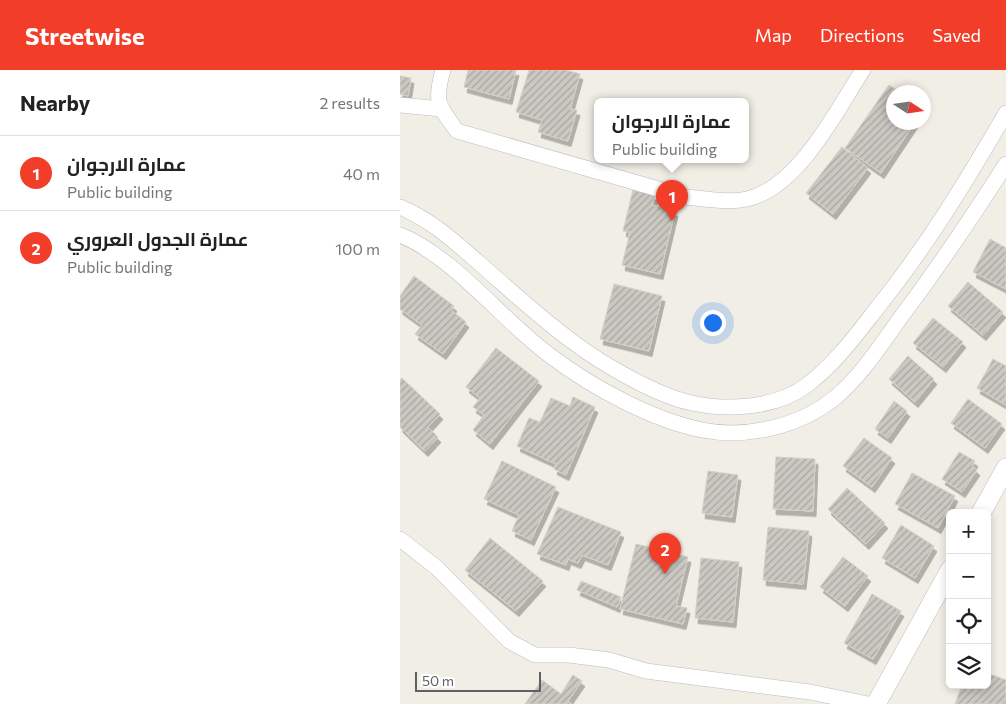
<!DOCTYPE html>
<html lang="en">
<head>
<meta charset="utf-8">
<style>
	:root { --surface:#fff; --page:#f2f2f2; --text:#222; --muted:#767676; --line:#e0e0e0; --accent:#f23d29 }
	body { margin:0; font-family:Commissioner,Cairo,sans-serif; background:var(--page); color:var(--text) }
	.controls { position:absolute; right:15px; bottom:15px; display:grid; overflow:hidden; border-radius:8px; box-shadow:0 2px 8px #0003 }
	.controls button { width:45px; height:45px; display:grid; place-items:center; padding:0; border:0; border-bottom:1px solid var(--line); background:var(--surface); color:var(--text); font:25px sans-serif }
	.compass { position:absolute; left:486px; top:15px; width:45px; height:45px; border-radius:50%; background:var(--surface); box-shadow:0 2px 8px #0003; rotate:102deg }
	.scale { position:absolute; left:15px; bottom:12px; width:126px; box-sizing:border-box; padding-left:5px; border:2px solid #5d6166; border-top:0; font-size:14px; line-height:18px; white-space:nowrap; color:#5d6166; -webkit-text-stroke:4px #fff; paint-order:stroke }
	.you { position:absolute; left:312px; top:252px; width:18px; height:18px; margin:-12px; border:4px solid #fff; border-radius:50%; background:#1a73e8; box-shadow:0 0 0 8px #1a73e833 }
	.badge { display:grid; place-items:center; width:32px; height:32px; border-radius:50%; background:var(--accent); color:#fff; font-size:16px; font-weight:700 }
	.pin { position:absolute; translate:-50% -41px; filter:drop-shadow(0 1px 2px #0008) }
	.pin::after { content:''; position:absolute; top:26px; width:18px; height:15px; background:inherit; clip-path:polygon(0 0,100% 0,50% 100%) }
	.popup { position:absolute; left:194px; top:28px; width:155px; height:65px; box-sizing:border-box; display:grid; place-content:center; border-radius:8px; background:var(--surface); filter:drop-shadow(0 1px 4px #0005); font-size:16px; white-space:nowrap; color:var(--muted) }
	.popup b { font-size:19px; color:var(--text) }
	.popup::after { content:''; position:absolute; left:50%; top:100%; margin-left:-10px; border:10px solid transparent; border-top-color:var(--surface) }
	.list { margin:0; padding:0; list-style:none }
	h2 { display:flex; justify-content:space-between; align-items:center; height:65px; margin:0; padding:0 20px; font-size:21px }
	h2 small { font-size:16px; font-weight:400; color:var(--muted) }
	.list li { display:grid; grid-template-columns:32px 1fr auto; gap:15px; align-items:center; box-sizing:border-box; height:75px; padding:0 20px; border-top:1px solid var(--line) }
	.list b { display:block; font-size:19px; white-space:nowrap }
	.list p { margin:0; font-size:16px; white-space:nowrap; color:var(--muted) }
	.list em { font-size:16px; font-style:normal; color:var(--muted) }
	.icon { flex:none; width:28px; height:28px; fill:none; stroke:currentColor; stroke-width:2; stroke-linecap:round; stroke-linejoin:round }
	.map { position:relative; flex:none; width:606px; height:634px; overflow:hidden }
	header { display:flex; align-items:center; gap:30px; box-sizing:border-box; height:70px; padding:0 25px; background:var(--accent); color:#fff }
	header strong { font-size:24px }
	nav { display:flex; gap:28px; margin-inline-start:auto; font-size:18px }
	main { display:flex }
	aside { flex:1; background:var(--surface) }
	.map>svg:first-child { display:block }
	.building { fill:url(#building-hatch); stroke:#d5d0c3; filter:url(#shadow) }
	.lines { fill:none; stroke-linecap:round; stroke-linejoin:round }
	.minor-casing { stroke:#babdc2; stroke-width:16 }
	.tertiary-casing { stroke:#babdc2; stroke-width:20 }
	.minor { stroke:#fff; stroke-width:15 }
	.tertiary { stroke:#fff; stroke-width:19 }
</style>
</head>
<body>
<header>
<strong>Streetwise</strong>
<nav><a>Map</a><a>Directions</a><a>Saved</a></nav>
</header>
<main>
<aside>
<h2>Nearby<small>2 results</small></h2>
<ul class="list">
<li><span class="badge">1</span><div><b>عمارة الارجوان</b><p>Public building</p></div><em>40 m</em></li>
<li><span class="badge">2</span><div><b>عمارة الجدول العروري</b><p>Public building</p></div><em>100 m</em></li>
</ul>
</aside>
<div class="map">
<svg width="606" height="634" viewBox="0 0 606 634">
	<defs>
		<pattern id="building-hatch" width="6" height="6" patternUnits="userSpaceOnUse" patternTransform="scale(1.25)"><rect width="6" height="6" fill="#cbc8c2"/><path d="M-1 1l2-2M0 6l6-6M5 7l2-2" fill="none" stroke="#a8a6a1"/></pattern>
		<filter id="shadow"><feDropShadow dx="3" dy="5.5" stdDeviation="0" flood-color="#0004"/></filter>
	</defs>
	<rect width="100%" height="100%" fill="#f0eee5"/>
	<path class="building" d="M68,0H116L109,29L64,17Z
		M129,0H166L180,4L170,39L177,40L168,71L138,62L142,50L116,42Z
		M0,6L11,8L8,26L0,24Z
		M489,15L500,22H493V52H515L481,103L445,78Z
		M442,77L468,98L433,144L406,123Z
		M233,120L255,125L252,135L275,141L260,204L222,195L230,162L223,161Z
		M590,169L606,178V219L573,202Z
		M14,206L54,236L51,240L66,252L43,284L15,264L22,255L0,239V226Z
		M568,212L603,242L583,265L548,236Z
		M214,214L262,226L249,281L200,269Z
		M533,248L563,272L543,297L513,273Z
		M96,278L139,311L90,374L73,360L84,345L73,337L80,328L66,317Z
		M508,286L534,309L515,332L489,309Z
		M593,289L606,296V335L577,318Z
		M2,308L40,344L28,357L38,367L25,381L0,357V310Z
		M173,327L195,337L166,405L154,399L156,394L117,376L129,348L140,352L151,328L170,336Z
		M568,329L602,354L585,378L551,353Z
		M494,331L507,341L488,368L475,359Z
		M464,368L492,388L472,417L443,396Z
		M559,382L575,391L572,396L577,400L562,422L542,409Z
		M376,387L415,389L413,441L373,439Z
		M102,391L156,417L131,470L112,461L119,445L84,429Z
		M308,401L338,405L332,447L302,443Z
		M512,403L555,426L538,458L495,434Z
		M447,418L485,453L466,474L428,439Z
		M158,437L221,462L208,495L182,485L178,493L168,489L166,495L137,484Z
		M501,455L534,476L515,508L482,488Z
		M368,457L409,461L403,514L363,510Z
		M90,468L143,511L116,541L65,500Z
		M236,474L288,487L276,536L287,538L283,554L220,539Z
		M443,487L468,506L445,536L420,517Z
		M301,488L339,492L333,552L295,548Z
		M181,511L221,527L217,537L177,520Z
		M472,524L501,541L473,589L444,573Z
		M587,603L606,610V634H555L562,615H587Z
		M173,605L182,611L168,631L172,634H125L142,610L161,624Z"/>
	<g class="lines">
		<defs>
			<path id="minor" d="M43,0C34,32 38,35 57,61L286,127C306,129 328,133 347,129C399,117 436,41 463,0
				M0,35L41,39
				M0,137C31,150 54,171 79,193C110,220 140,248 173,272C202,294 257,326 292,333C328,341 377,338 407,315C435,294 456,265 478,237C527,176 567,110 606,43
				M0,165C55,187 103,252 152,287C192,317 252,350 302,360C347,369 402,356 437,326C465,302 485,268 507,239C542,192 574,144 606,94
				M0,469L37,498L109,571L135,585H169L209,590L246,601L410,622L468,634"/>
			<path id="tertiary" d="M581,443L606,398
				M476,634L550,500"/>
		</defs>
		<use href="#minor" class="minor-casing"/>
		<use href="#tertiary" class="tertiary-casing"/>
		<use href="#minor" class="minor"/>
		<use href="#tertiary" class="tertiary"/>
	</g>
</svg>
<div class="controls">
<button>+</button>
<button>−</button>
<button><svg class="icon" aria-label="locate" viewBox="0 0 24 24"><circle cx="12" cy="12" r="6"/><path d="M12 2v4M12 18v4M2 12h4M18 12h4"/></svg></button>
<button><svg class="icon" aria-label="layers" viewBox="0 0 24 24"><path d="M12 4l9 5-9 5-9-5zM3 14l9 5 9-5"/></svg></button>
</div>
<svg class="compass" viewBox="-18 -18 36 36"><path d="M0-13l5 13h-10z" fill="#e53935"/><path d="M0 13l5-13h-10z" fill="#767676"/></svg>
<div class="scale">50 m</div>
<div class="you"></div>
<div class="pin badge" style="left:272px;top:151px">1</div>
<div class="popup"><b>عمارة الارجوان</b>Public building</div>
<div class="pin badge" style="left:265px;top:504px">2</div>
</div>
</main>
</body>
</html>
